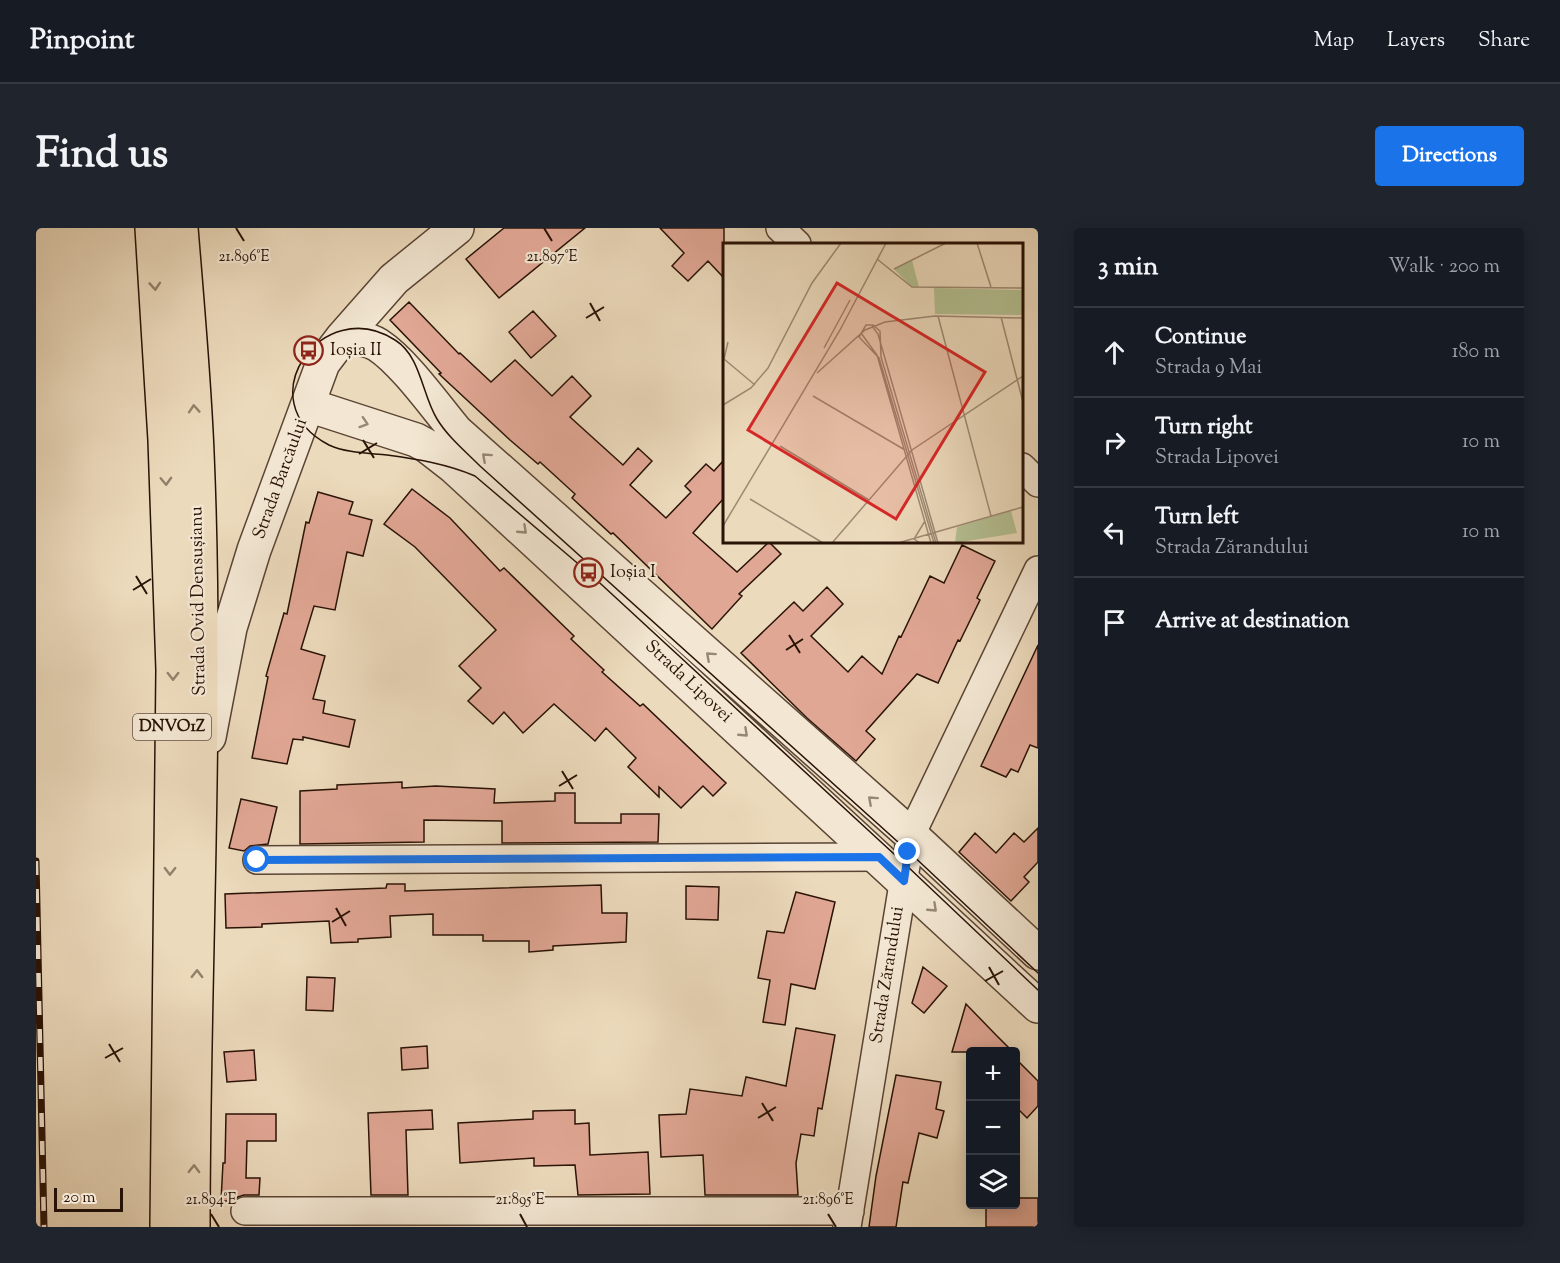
<!DOCTYPE html>
<html lang="en">
<head>
<meta charset="utf-8">
<style>
	:root { --surface:#171b24; --page:#20242c; --text:#f1f3f6; --muted:#9ea1a6; --line:#363941; --accent:#1a73e8 }
	body { margin:0; font-family:"Sorts Mill Goudy",serif; background:var(--page); color:var(--text) }
	.controls { position:absolute; right:18px; bottom:18px; display:grid; overflow:hidden; border-radius:6px; box-shadow:0 3px 15px #0003 }
	.controls button { width:54px; height:54px; display:grid; place-items:center; padding:0; border:0; border-bottom:2px solid var(--line); background:var(--surface); color:var(--text); font:30px sans-serif }
	.scale { position:absolute; left:18px; bottom:15px; width:69px; box-sizing:border-box; padding-left:6px; border:3px solid #291206; border-top:0; font-size:16px; line-height:21px; white-space:nowrap; color:#291206; -webkit-text-stroke:4px #f3e7d3; paint-order:stroke }
	.stop { position:absolute; width:18px; height:18px; margin:-14px; border:4px solid #1a73e8; border-radius:50%; background:#fff }
	.stop.end { background:#1a73e8; border-color:#fff; box-shadow:0 2px 6px #0008 }
	.list { margin:0; padding:0; list-style:none }
	h2 { display:flex; justify-content:space-between; align-items:center; height:78px; margin:0; padding:0 24px; font-size:26px }
	h2 small { font-size:20px; font-weight:400; color:var(--muted) }
	.list li { display:grid; grid-template-columns:39px 1fr auto; gap:18px; align-items:center; box-sizing:border-box; height:90px; padding:0 24px; border-top:2px solid var(--line) }
	.list b { display:block; font-size:22px; white-space:nowrap }
	.list p { margin:0; font-size:20px; white-space:nowrap; color:var(--muted) }
	.list em { font-size:20px; font-style:normal; color:var(--muted) }
	.icon { flex:none; width:33px; height:33px; fill:none; stroke:currentColor; stroke-width:2; stroke-linecap:round; stroke-linejoin:round }
	.map { position:relative; flex:none; width:1002px; height:999px; overflow:hidden; border-radius:6px }
	header { display:flex; align-items:center; gap:36px; box-sizing:border-box; height:84px; padding:0 30px; background:var(--surface); border-bottom:2px solid var(--line) }
	header strong { font-size:28px }
	nav { display:flex; gap:33px; margin-inline-start:auto; font-size:21px }
	.intro { display:flex; align-items:center; justify-content:space-between; box-sizing:border-box; height:144px; padding:0 36px }
	h1 { margin:0; font-size:42px }
	.button { padding:15px 27px; border-radius:6px; background:var(--accent); color:#fff; font-size:21px; font-weight:700 }
	main { display:flex; gap:36px; padding:0 36px }
	aside { flex:1; background:var(--surface); border-radius:6px; box-shadow:0 3px 15px #0003 }
	.map>svg:first-child { display:block }
	.building { fill:#e1a795; stroke:#291206; stroke-width:1.5 }
	.lines { fill:none; stroke-linecap:round; stroke-linejoin:round }
	.minor-casing { stroke:#5a4434; stroke-width:30 }
	.tertiary-casing { stroke:#5a4434; stroke-width:36 }
	.primary-casing { stroke:#291206; stroke-width:36 }
	.minor { stroke:#f3e7d3; stroke-width:27 }
	.tertiary { stroke:#f3e7d3; stroke-width:33 }
	.primary { stroke:#ecdabc; stroke-width:33 }
	.tram { stroke:#291206; stroke-width:1.5 }
	.rail-casing { stroke:#291206; stroke-width:7 }
	.rail { stroke:#f3e7d3; stroke-width:4.5; stroke-dasharray:14; stroke-linecap:butt }
	.oneway { stroke:#94806a }
	.oneway2 { stroke:#988777 }
	.route { stroke:#1a73e8; stroke-width:8 }
	.ticks { fill:none; stroke:#291206; stroke-width:2 }
	.labels { text-anchor:middle; dominant-baseline:central; stroke-width:4.5; stroke-linejoin:round; paint-order:stroke }
	.shield { fill:#f3e7d3; stroke:#665244; stroke-width:1.5 }
	.shield-label { font-size:16px; font-weight:bold; fill:#291206 }
	.poi-label { font-size:18px; fill:#291206; stroke:#f3e7d3; text-anchor:start }
	.street-label { font-size:18px; fill:#291206; stroke:#f3e7d3 }
	.inset-road { fill:none; stroke:#9e8a73; stroke-width:1.5 }
	.view { fill:#d62828; fill-opacity:0.15; stroke:#d62828; stroke-width:3 }
	.inset-edge { fill:none; stroke:#291206; stroke-width:3 }
	.ticks-label { font-size:15px; text-anchor:middle; fill:#291206; stroke:#f3e7d3; stroke-width:4.5; stroke-linejoin:round; paint-order:stroke }
</style>
</head>
<body>
<header>
<strong>Pinpoint</strong>
<nav><a>Map</a><a>Layers</a><a>Share</a></nav>
</header>
<div class="intro"><h1>Find us</h1><a class="button">Directions</a></div>
<main>
<div class="map">
<svg width="1002" height="999" viewBox="0 0 1002 999">
	<rect width="100%" height="100%" fill="#ecdabc"/>
	<filter id="stains"><feTurbulence type="fractalNoise" baseFrequency=".00333" numOctaves="4"/><feColorMatrix values="0 0 0 0 .2 0 0 0 0 .09 0 0 0 0 .02 0 0 0 .5 -.17"/></filter>
	<radialGradient id="worn" r=".72"><stop offset=".6" stop-color="#630" stop-opacity="0"/><stop offset="1" stop-color="#630" stop-opacity=".3"/></radialGradient>
	<path class="building" d="M468,0H549L463,70L430,31Z
		M624,0H688V50L672,33L652,53L636,38L648,25Z
		M373,74L423,126L424,125L455,154L479,132L516,168L536,148L555,168L534,189L587,237L602,220L616,233L594,257L630,290L655,264L649,258L670,236L678,243L688,232V270L657,305L701,344L733,314L745,326L703,366L706,368L676,401L577,305L575,306L536,270L539,266L504,234L502,236L474,212L403,146L405,145L354,92Z
		M497,83L520,108L495,130L473,104Z
		M376,261L414,290L464,343L468,340L538,408L535,411L568,442L566,444L604,478L607,476L690,555L677,568L667,558L645,580L623,559V569L592,539L600,530L570,500L559,513L518,476L487,505L468,484L457,496L432,473L445,460L423,438L460,402L379,319L348,296Z
		M282,264L317,274L313,286L336,292L327,328L311,324L299,382L278,378L265,421L289,428L277,471L289,473L287,485L319,492L313,519L267,509V512L257,511L251,536L216,530L232,449L230,448L248,385L251,386L270,294L273,295Z
		M926,317L959,333L941,370L944,372L924,413L922,412L902,455L881,446L830,503L839,511L820,533L771,490L705,425L758,374L767,383L791,359L807,376L775,408L812,444L826,428L846,446L863,408L865,409L894,348L908,355Z
		M1002,417V520L994,517L982,544L975,541L970,549L945,538Z
		M366,554V560L400,558L459,561L458,575L519,573V565H539V595H585V586H623L622,614L466,615V593L388,592V614L264,616V563L301,561V557Z
		M205,571L241,579L232,616L214,618L208,623L193,620Z
		M1002,600V634L988,649L993,654L975,673L923,624L939,605L960,625L978,605L988,614Z
		M351,656H369V663L565,657L566,685H591L590,714L517,718V722L493,724V713H447V707H397V686L354,688L355,709L322,711V714L295,715L293,693L226,696V699L190,700L189,666L350,660Z
		M650,658L683,659L682,692L650,691Z
		M760,664L799,674L779,761L755,756L749,797L727,794L734,752L722,750L731,703L748,705Z
		M887,739L911,758L888,785L876,775Z
		M271,749L299,750L297,783L270,782Z
		M930,776L961,808L977,824H916Z
		M760,800L799,807L786,881L782,880L778,908L765,906L760,935L762,967H669L667,927L625,929L623,887L650,886L654,861L706,868L710,849L750,858Z
		M391,818L392,840L366,842L365,820Z
		M218,822L220,852L191,854L188,824Z
		M980,831L1002,853V878L991,890L980,879Z
		M860,847L905,854L900,881L908,883L901,910L883,905L872,955L867,954L860,999H833L840,948Z
		M396,882L397,901L370,902L372,967H335L332,885Z
		M539,882V896L553,895L554,927L612,924L614,966L542,967L539,937L498,938V930L424,935L422,895L497,891V883Z
		M190,886H240V913H211L210,950H224L223,967H208L202,969L197,973H185L187,935H189Z
		M980,970H1002V999H950V976H980Z"/>
	<g class="lines">
		<defs>
			<path id="minor" d="M744,0L761,16
				M986,239L1002,255
				M221,632L843,629
				M209,983H814
				M811,999L875,607L1002,342"/>
			<path id="tertiary" d="M306,110C318,110 331,110 342,117C368,134 399,178 420,203L875,607L1002,725
				M272,177L380,212L391,218L418,239L1002,778
				M173,509L194,400L218,322L287,135L306,110L358,51L421,0"/>
			<path id="primary" d="M116,0L129,212L137,442L131,999
				M145,0C151,75 158,150 161,225C172,483 157,741 157,999"/>
		</defs>
		<use href="#minor" class="minor-casing"/>
		<use href="#tertiary" class="tertiary-casing"/>
		<use href="#primary" class="primary-casing"/>
		<use href="#minor" class="minor"/>
		<use href="#tertiary" class="tertiary"/>
		<use href="#primary" class="primary"/>
		<path class="tram" d="M1002,745L872,623L444,238C429,223 412,209 401,191C386,167 385,128 359,112C286,65 210,174 293,217C310,225 332,225 351,227C381,231 411,236 439,248L553,345L870,637L1002,762"/>
		<defs>
			<path id="rail" d="M0,633L8,999"/>
		</defs>
		<use href="#rail" class="rail-casing"/>
		<use href="#rail" class="rail"/>
	</g>
	<defs><path id="oneway-chevron" d="M-2-3.5L2.5 0L-2 3.5" fill="none" stroke-width="1.6" stroke-linecap="round" stroke-linejoin="round" transform="scale(1.5)"/></defs>
	<g class="oneway">
		<use href="#oneway-chevron" transform="translate(119 58) rotate(86)"/>
		<use href="#oneway-chevron" transform="translate(158 181) rotate(-94)"/>
		<use href="#oneway-chevron" transform="translate(130 253) rotate(88)"/>
		<use href="#oneway-chevron" transform="translate(137 448) rotate(90)"/>
		<use href="#oneway-chevron" transform="translate(134 643) rotate(91)"/>
		<use href="#oneway-chevron" transform="translate(161 746) rotate(-89)"/>
		<use href="#oneway-chevron" transform="translate(158 941) rotate(-89)"/>
	</g>
	<g class="oneway2">
		<use href="#oneway-chevron" transform="translate(328 195) rotate(18)"/>
		<use href="#oneway-chevron" transform="translate(450 229) rotate(-138)"/>
		<use href="#oneway-chevron" transform="translate(487 302) rotate(43)"/>
		<use href="#oneway-chevron" transform="translate(674 428) rotate(-138)"/>
		<use href="#oneway-chevron" transform="translate(708 505) rotate(43)"/>
		<use href="#oneway-chevron" transform="translate(836 572) rotate(-138)"/>
		<use href="#oneway-chevron" transform="translate(897 680) rotate(43)"/>
	</g>
	<g class="lines">
		<path class="route" d="M221,632L843,629L868,653L872,624"/>
	</g>
	<path class="ticks" d="M200,0L208,13M508,0L516,13M554,75L564,93M550,90L568,79M327,212L338,230M323,226L341,215M100,348L111,366M97,362L115,351M753,407L764,425M750,422L767,411M526,543L537,561M523,558L541,547M300,680L310,698M296,694L314,683M953,739L963,757M949,753L967,743M73,816L84,834M69,830L87,820M726,875L737,893M722,890L740,879M175,986L183,999M484,986L491,999M792,986L800,999"/>
	<defs>
		<symbol id="bus-ring" viewBox="-11 -11 22 22"><circle r="9.5" fill="#f3e7d3" stroke="#8f2418" stroke-width="1.5"/><path d="M-5-6H5V4H4V6H2V4H-2V6H-4V4H-5ZM-3.5-4V0h7V-4ZM-3.5 1.2v1.5H-2V1.2ZM2 1.2v1.5H3.5V1.2Z" fill="#8f2418"/></symbol>
	</defs>
	<g fill-rule="evenodd">
		<use href="#bus-ring" x="256" y="106" width="33" height="33"/>
		<use href="#bus-ring" x="536" y="328" width="33" height="33"/>
	</g>
	<g class="labels">
		<rect class="shield" x="97" y="486" width="78" height="26" rx="4.5"/>
		<g class="shield-label">
			<text x="136" y="499">DNVO1Z</text>
		</g>
		<g class="poi-label">
			<text x="294" y="123">Ioșia II</text>
			<text x="574" y="345">Ioșia I</text>
		</g>
		<g class="street-label">
			<text transform="translate(245 251) rotate(-70)">Strada Barcăului</text>
			<text transform="translate(163 373) rotate(-91)">Strada Ovid Densușianu</text>
			<text transform="translate(652 454) rotate(43)">Strada Lipovei</text>
			<text transform="translate(852 747) rotate(-81)">Strada Zărandului</text>
		</g>
	</g>
	<g transform="translate(687 15)">
		<rect width="300" height="300" fill="#ecdabc"/>
		<path d="M189,17L196,44H189L171,26ZM211,45L300,47V72L212,71ZM288,268L294,290L232,300L234,284Z" fill="#b4c093"/>
		<path class="inset-road" d="M254,0L268,44M154,16L189,44L300,45M171,26L223,0M215,73L268,273M278,74L300,159M149,83L155,91L215,300M138,90L154,112L208,300M5,99L1,116L32,142M101,105L127,57M94,130L142,87L162,79L212,73L300,75M90,153L182,207M0,162L28,145L45,125L89,40L118,0M57,203L146,257M27,256L100,300M0,283L117,87L163,0M109,300L189,207L300,133M175,300L300,264M197,300L191,296L202,278M211,300L156,115L136,94L143,82H150L157,88L158,114L213,300"/>
		<path class="view" d="M114,40L262,129L173,276L25,187Z"/>
		<rect width="300" height="300" class="inset-edge"/>
	</g>
	<g class="ticks-label">
		<text x="208" y="33">21.896°E</text>
		<text x="516" y="33">21.897°E</text>
		<text x="175" y="976">21.894°E</text>
		<text x="484" y="976">21.895°E</text>
		<text x="792" y="976">21.896°E</text>
	</g>
	<rect width="100%" height="100%" filter="url(#stains)"/>
	<rect width="100%" height="100%" fill="url(#worn)"/>
</svg>
<div class="controls">
<button>+</button>
<button>−</button>
<button><svg class="icon" aria-label="layers" viewBox="0 0 24 24"><path d="M12 4l9 5-9 5-9-5zM3 14l9 5 9-5"/></svg></button>
</div>
<div class="scale">20 m</div>
<div class="stop" style="left:221px;top:632px"></div>
<div class="stop end" style="left:872px;top:624px"></div>
</div>
<aside>
<h2>3 min<small>Walk · 200 m</small></h2>
<ul class="list">
<li><svg class="icon" aria-label="ahead" viewBox="0 0 24 24"><path d="M12 20V5M6 11l6-6 6 6"/></svg><div><b>Continue</b><p>Strada 9 Mai</p></div><em>180 m</em></li>
<li><svg class="icon" aria-label="right" viewBox="0 0 24 24"><path d="M7 20v-9h11M14 6l5 5-5 5"/></svg><div><b>Turn right</b><p>Strada Lipovei</p></div><em>10 m</em></li>
<li><svg class="icon" aria-label="left" viewBox="0 0 24 24"><path d="M17 20v-9H6M10 6l-5 5 5 5"/></svg><div><b>Turn left</b><p>Strada Zărandului</p></div><em>10 m</em></li>
<li><svg class="icon" aria-label="arrive" viewBox="0 0 24 24"><path d="M6 21V4h12l-3 4 3 4H6"/></svg><div><b>Arrive at destination</b></div></li>
</ul>
</aside>
</main>
</body>
</html>
